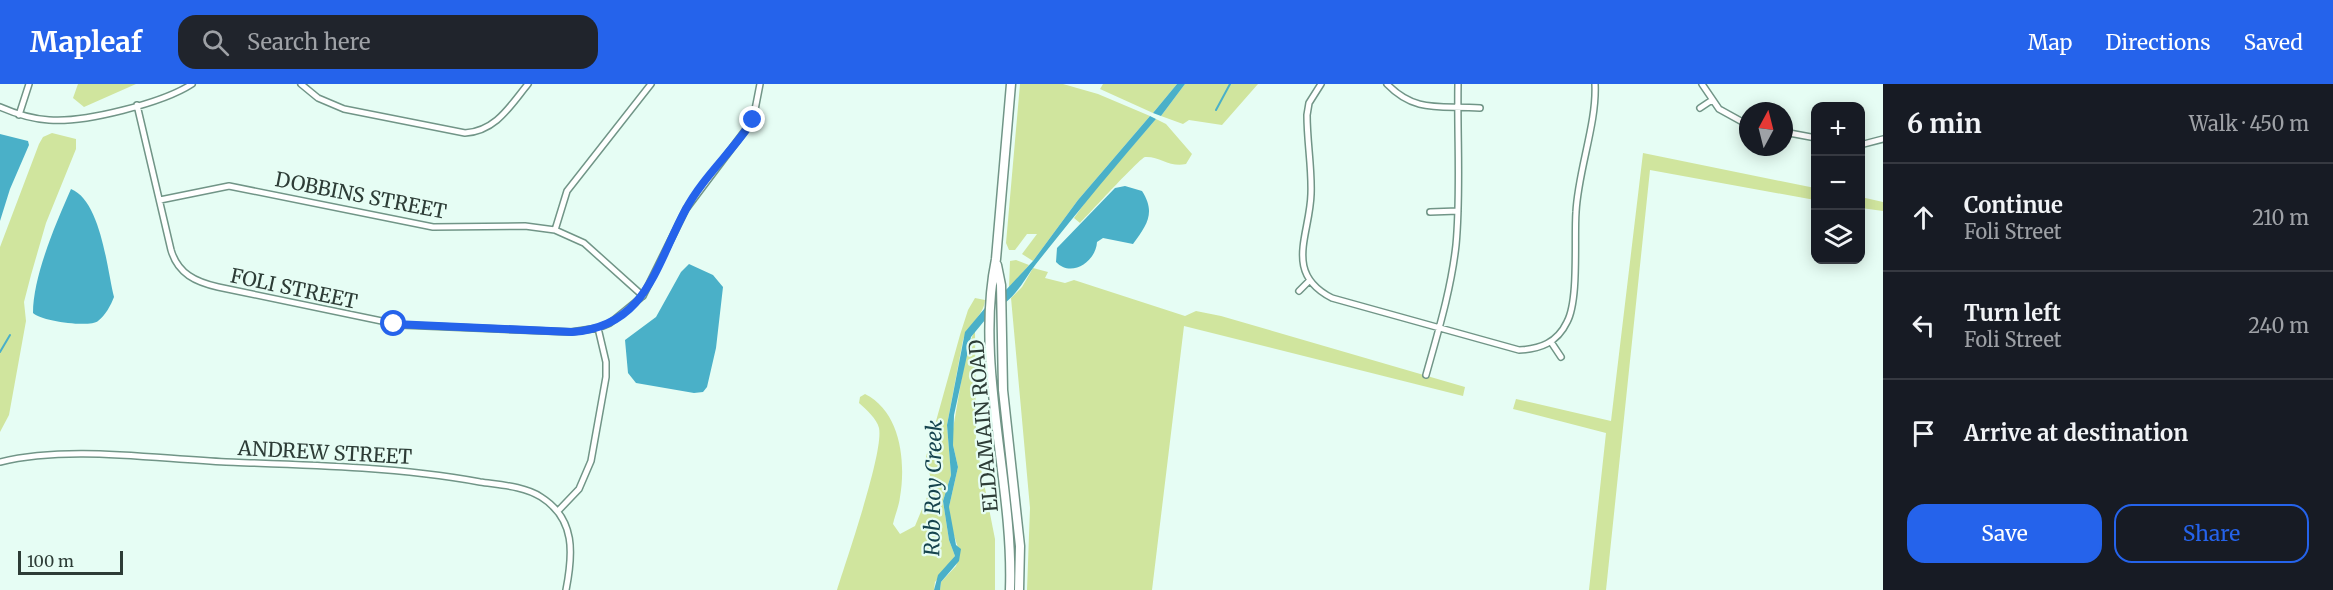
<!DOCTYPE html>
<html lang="en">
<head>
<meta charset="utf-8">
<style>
	:root { --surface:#171b24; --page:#20242c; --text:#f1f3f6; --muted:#9ea1a6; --line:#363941; --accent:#2563eb }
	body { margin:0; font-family:Merriweather,serif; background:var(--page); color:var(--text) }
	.controls { position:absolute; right:18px; top:18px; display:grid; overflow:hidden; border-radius:12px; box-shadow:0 3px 15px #0003 }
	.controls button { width:54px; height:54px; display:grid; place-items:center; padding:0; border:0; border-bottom:2px solid var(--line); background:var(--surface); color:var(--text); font:30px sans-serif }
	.compass { position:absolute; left:1739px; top:18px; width:54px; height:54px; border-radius:50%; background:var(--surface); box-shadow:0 3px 15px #0003; rotate:7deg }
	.scale { position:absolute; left:18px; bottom:15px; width:105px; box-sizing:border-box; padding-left:6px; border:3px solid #2d3c36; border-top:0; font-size:16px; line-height:21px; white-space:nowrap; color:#2d3c36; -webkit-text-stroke:4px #e6fdf4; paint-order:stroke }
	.stop { position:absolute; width:18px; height:18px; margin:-14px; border:4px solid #2563eb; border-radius:50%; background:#fff }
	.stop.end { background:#2563eb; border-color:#fff; box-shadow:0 2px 6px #0008 }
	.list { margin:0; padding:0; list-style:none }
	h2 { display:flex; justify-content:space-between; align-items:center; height:78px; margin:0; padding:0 24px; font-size:26px }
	h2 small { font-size:20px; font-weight:400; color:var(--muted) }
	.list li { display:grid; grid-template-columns:39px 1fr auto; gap:18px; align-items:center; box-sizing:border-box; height:108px; padding:0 24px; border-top:2px solid var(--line) }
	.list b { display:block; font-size:22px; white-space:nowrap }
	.list p { margin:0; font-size:20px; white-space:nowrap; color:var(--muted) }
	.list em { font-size:20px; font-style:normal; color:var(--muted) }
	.actions { display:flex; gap:12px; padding:18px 24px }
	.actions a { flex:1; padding:14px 0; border:2px solid var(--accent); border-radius:18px; text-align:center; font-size:21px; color:var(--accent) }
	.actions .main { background:var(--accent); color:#fff }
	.icon { flex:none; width:33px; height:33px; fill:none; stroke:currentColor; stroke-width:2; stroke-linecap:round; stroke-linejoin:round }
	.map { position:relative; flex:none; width:1883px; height:506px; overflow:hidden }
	header { display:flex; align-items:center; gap:36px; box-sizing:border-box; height:84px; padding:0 30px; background:var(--accent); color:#fff }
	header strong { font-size:28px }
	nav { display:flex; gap:33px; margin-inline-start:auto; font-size:21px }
	.search { width:420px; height:54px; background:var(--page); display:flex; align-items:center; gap:15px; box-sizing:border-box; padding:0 21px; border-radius:18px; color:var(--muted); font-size:22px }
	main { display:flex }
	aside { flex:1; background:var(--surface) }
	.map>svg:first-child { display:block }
	.green { fill:#d0e59e }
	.water { fill:#4ab0c8 }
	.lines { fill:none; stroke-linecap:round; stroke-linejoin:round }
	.stream { stroke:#4ab0c8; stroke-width:2 }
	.minor-casing { stroke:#719587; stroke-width:8 }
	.secondary-casing { stroke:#719587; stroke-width:11 }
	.minor { stroke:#fff; stroke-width:5 }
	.secondary { stroke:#fff; stroke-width:8 }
	.route { stroke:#2563eb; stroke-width:8 }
	.labels { text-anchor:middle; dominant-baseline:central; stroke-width:4.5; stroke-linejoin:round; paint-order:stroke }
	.street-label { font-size:20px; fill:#2d3c36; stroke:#e6fdf4 }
	.water-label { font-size:21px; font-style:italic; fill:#16444e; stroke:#e6fdf4 }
</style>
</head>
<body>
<header>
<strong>Mapleaf</strong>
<div class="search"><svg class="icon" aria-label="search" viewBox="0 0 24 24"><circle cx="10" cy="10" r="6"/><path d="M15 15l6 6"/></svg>Search here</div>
<nav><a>Map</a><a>Directions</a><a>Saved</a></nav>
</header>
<main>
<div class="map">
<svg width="1883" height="506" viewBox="0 0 1883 506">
	<rect width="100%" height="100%" fill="#e6fdf4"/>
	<path class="green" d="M78,0H136L84,23L73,14Z
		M1020,0H1063L1098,10L1150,32L1078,116L1033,177L1022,170L1037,150H1027L1015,166H1009L1006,159Z
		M1103,0H1177L1153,29L1100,5Z
		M1185,0H1258L1222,41L1189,36L1183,40L1161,32Z
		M1156,35L1166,40L1192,70L1186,80C1170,84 1160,72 1145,73C1140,74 1089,130 1080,139L1074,134L1094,106Z
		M52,49L76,55V65L46,139L31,191L24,218L26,237L9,331L0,348V163L39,60L43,53Z
		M1643,69L1815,104V116L1650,86L1606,506H1589L1606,349L1513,325L1516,315L1611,337Z
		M1861,113L1883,118V127L1861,124Z
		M1016,176L1029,181L1009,204L1010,177Z
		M1033,184L1048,188L1045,194L1065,199L1074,196L1185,232L1196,227L1221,232L1465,303L1463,312L1184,242L1152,506H1027L1030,424L1011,214L1022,203Z
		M975,214L985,216C984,231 968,241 963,256L947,341L951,391L943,417L949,456L955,472L935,498L934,506H837C846,477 884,368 879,344C877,335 866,325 859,319L860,313L865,310C901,328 906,378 900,413C899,422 895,431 893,440L900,450L915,442L932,401L926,373L960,251L968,226Z
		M975,245L976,359L995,455V506H940L941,498L956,482L960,470L950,439L949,423L958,383L953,361V345L966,269Z"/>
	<path class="water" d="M1177,0H1185L1161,32L1153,29Z
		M1150,32L1156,35C1115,82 1075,131 1036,180C1025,194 1019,208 1005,219V207L1033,177L1078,116Z
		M0,50L28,57L29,61L10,105L0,137Z
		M1125,102L1142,107C1156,129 1147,141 1133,160L1103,154L1097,158C1096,178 1071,194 1056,178L1057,164L1115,104Z
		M71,105C101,117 107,185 114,213C111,221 105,232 98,237C90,244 40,237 33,229C33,192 56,139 71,105Z
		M689,180L713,191L723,203L716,264L707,303L703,308L694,309L636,299L628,289L625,256L656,233L681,188Z
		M985,224V236L971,253L954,331L953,361L958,383L949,423L956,461L961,465L959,477L941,498L940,506H934L938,491L955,472L949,456L943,417L951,391L947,341L965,248Z"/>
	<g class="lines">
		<path class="stream" d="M1216,26L1230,0
			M0,268L10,251"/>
		<defs>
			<path id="minor" d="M301,0L318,14L344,25L465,49C496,47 510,22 528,0
				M1321,0L1309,19L1307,31C1307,58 1312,84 1311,110C1310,151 1283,189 1332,214L1519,266C1540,265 1557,259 1567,238C1579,216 1574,155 1576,128C1578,87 1597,39 1595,0
				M1387,0C1416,30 1441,21 1480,24
				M1702,0L1719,25L1748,41
				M137,21L171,166C178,190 196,198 218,203L401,241L571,248L598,244L610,239L643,212L686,125L753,36L760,0
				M0,23C16,30 31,35 49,36C84,39 163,19 192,0
				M1700,24L1712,16
				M19,31L29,0
				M1784,48L1816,54
				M1860,61L1883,55
				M160,116L229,102L433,143L525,142L555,146L584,159L643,212
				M1430,128L1458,127
				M555,146L567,107L651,0
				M1299,207L1310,196
				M1551,258L1561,273
				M1426,291C1438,248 1451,206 1456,161C1461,108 1457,54 1458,0
				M0,378C69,361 155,375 226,378C311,381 396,383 480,398C500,401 524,402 541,413C576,435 573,470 566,506
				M558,427L579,405L591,377L606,293V278L598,244"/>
			<path id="secondary" d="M997,181L1001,201L1003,306L1020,462L1019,506
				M1010,506C1014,399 974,281 996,175L1011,0"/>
		</defs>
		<use href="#minor" class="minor-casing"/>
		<use href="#secondary" class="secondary-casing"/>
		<use href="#minor" class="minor"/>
		<use href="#secondary" class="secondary"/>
	</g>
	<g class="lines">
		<path class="route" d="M394,240L572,248C647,243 656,180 686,125C703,93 733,67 753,36"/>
	</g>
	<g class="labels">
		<g class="street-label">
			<text transform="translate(361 111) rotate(11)">DOBBINS STREET</text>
			<text transform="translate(294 204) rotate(12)">FOLI STREET</text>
			<text transform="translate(983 342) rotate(-95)">ELDAMAIN ROAD</text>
			<text transform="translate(325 368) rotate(3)">ANDREW STREET</text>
		</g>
		<g class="water-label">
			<text transform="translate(933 404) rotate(-89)">Rob Roy Creek</text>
		</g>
	</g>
</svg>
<div class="controls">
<button>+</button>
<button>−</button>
<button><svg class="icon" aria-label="layers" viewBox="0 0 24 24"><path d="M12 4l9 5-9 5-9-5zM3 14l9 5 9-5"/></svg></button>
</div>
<svg class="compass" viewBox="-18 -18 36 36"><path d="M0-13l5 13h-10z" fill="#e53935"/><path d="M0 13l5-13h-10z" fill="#9ea1a6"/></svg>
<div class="scale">100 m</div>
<div class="stop" style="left:394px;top:240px"></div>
<div class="stop end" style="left:753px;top:36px"></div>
</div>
<aside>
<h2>6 min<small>Walk · 450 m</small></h2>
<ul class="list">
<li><svg class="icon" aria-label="ahead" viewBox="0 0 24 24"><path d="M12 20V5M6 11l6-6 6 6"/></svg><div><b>Continue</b><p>Foli Street</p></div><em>210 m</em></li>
<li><svg class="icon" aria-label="left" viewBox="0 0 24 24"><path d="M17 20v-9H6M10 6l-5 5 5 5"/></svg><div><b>Turn left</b><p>Foli Street</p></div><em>240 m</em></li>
<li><svg class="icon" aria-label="arrive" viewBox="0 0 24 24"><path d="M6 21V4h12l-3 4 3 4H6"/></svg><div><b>Arrive at destination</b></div></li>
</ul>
<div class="actions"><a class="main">Save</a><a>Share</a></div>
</aside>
</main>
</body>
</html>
